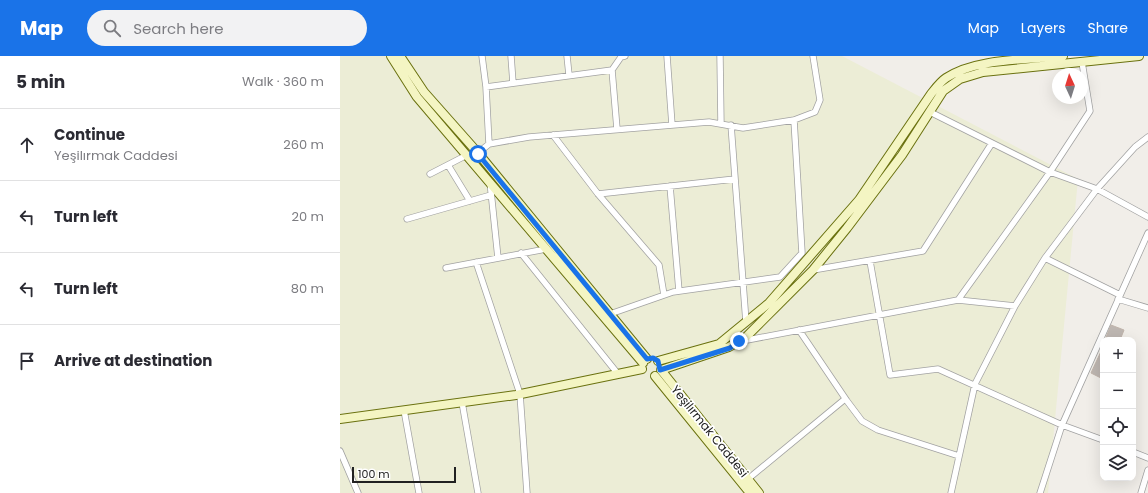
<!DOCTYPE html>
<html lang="en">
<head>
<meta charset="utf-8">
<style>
	:root { --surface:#fff; --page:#f2f2f3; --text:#2b2b33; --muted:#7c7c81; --line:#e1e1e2; --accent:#1a73e8 }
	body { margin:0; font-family:Poppins,sans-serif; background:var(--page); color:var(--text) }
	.controls { position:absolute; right:12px; bottom:12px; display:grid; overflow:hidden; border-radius:8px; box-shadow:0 4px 16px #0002 }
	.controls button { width:36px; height:36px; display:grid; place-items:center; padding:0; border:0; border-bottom:1px solid var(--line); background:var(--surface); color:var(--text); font:20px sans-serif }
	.compass { position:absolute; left:712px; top:12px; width:36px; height:36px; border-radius:50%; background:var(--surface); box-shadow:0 4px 16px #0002; rotate:356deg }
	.scale { position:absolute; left:12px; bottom:10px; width:104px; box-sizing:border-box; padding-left:4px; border:2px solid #212121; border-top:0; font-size:11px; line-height:14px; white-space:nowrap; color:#212121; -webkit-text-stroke:3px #fff; paint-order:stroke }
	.stop { position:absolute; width:12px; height:12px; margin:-9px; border:3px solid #1a73e8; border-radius:50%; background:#fff }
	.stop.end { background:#1a73e8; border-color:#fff; box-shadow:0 1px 4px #0008 }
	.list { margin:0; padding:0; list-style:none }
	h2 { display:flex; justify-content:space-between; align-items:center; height:52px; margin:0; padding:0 16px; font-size:17px }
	h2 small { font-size:13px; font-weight:400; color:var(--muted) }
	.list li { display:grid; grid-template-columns:26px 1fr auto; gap:12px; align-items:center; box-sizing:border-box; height:72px; padding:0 16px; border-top:1px solid var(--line) }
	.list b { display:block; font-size:15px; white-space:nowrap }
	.list p { margin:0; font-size:13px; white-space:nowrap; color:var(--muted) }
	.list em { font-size:13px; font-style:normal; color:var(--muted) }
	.icon { flex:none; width:22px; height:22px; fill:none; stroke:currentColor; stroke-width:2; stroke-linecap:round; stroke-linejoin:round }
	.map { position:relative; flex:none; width:808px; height:437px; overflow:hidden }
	header { display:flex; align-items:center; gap:24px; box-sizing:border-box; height:56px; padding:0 20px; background:var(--accent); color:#fff }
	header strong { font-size:19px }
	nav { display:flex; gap:22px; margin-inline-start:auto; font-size:14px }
	.search { width:280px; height:36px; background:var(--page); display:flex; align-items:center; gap:10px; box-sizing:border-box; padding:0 14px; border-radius:22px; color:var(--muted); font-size:15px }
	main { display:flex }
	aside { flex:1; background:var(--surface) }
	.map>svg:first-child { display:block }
	.farmland { fill:#ecedd6 }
	.building { fill:#beb7b2; stroke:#c1b5ac }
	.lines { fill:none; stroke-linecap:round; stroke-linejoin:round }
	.minor-casing { stroke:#a2a2a2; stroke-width:7 }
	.secondary-casing { stroke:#6a710f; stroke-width:10 }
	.minor { stroke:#fff; stroke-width:5.5 }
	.secondary { stroke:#f4f5c3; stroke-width:8 }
	.route { stroke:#1a73e8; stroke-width:5 }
	.labels { text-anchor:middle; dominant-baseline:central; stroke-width:3.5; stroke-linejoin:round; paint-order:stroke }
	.street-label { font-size:12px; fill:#212121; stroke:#fff }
</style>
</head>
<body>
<header>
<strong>Map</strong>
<div class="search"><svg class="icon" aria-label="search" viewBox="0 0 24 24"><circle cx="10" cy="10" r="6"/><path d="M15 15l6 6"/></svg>Search here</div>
<nav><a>Map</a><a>Layers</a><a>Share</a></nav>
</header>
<main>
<aside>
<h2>5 min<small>Walk · 360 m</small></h2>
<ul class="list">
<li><svg class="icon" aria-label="ahead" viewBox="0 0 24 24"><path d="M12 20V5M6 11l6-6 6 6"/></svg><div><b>Continue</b><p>Yeşilırmak Caddesi</p></div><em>260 m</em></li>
<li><svg class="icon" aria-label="left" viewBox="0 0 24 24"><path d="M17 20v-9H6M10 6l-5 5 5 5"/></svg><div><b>Turn left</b></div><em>20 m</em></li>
<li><svg class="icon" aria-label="left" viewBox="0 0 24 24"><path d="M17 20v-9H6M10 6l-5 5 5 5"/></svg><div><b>Turn left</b></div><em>80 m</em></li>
<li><svg class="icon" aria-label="arrive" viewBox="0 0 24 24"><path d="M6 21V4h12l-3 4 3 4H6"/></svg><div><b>Arrive at destination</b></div></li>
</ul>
</aside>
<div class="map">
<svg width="808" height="437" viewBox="0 0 808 437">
	<rect width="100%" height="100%" fill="#f1eee9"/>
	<path class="farmland" d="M0,0H502L738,123L708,437H0Z"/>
	<path class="building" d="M771,269L784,274L780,284H765Z
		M763,291V323L751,317Z"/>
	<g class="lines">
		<defs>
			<path id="minor" d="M142,0L146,31
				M171,0L173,27
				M227,0L229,19
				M327,0L332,69
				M380,0L381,68
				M272,14L281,1L285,0
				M590,56L710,116L757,133L808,161
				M391,69L406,266
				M213,79L258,138L319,209L324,239
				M149,88L146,31L272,14L277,73
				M138,97L149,88L189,81L369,66L403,72L454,64L475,56L480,44L473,0
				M108,109L130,145
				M90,118L127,99
				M150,126L158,202
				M330,130L339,235
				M258,138L395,123
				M67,163L151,139
				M181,197L278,318
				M705,202L780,239
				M530,205L550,319L598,313L722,369L763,384
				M136,206L180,338L187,437
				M106,212L206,193
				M473,214L583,195L652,87
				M778,243L808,252
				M618,244L675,250
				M270,258L333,236L440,221L462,197L454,64
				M459,274L507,345L522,365L538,374L619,400
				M402,285L618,244L710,116L750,55L742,6
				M122,346L138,437
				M64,354L79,437
				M0,395L18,437
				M793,396L808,402
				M408,423L505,343
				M611,437L635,328L675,250L705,202L757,133L795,91L808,81
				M700,437L722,369L808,177
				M801,437L808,414"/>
			<path id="secondary" d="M51,0L77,41L303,307
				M60,0L84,36L138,97L307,303
				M318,305L379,288L429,247L519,144L591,38C595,33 600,26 606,22C636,2 687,4 723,0
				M315,320L410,437
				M0,363L176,339L302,313
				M419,437L321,314L389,291L405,282L473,214L507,172L562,99L603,35L620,23L643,16L799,0"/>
		</defs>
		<use href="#minor" class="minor-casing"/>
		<use href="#secondary" class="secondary-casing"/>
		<use href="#minor" class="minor"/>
		<use href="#secondary" class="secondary"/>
	</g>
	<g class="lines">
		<path class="route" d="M138,98L307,303L313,302L318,305L320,314L390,292L399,285"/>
	</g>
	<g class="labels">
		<g class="street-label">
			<text transform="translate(370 375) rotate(51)">Yeşilırmak Caddesi</text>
		</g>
	</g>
</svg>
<div class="controls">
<button>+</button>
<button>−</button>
<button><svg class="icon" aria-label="locate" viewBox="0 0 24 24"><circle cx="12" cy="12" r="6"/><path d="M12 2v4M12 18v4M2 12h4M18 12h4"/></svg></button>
<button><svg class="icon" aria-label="layers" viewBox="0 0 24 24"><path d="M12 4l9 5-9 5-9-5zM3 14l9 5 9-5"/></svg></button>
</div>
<svg class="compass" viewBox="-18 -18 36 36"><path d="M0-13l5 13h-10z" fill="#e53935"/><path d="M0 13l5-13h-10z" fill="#7c7c81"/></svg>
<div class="scale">100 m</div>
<div class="stop" style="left:138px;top:98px"></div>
<div class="stop end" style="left:399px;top:285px"></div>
</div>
</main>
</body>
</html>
